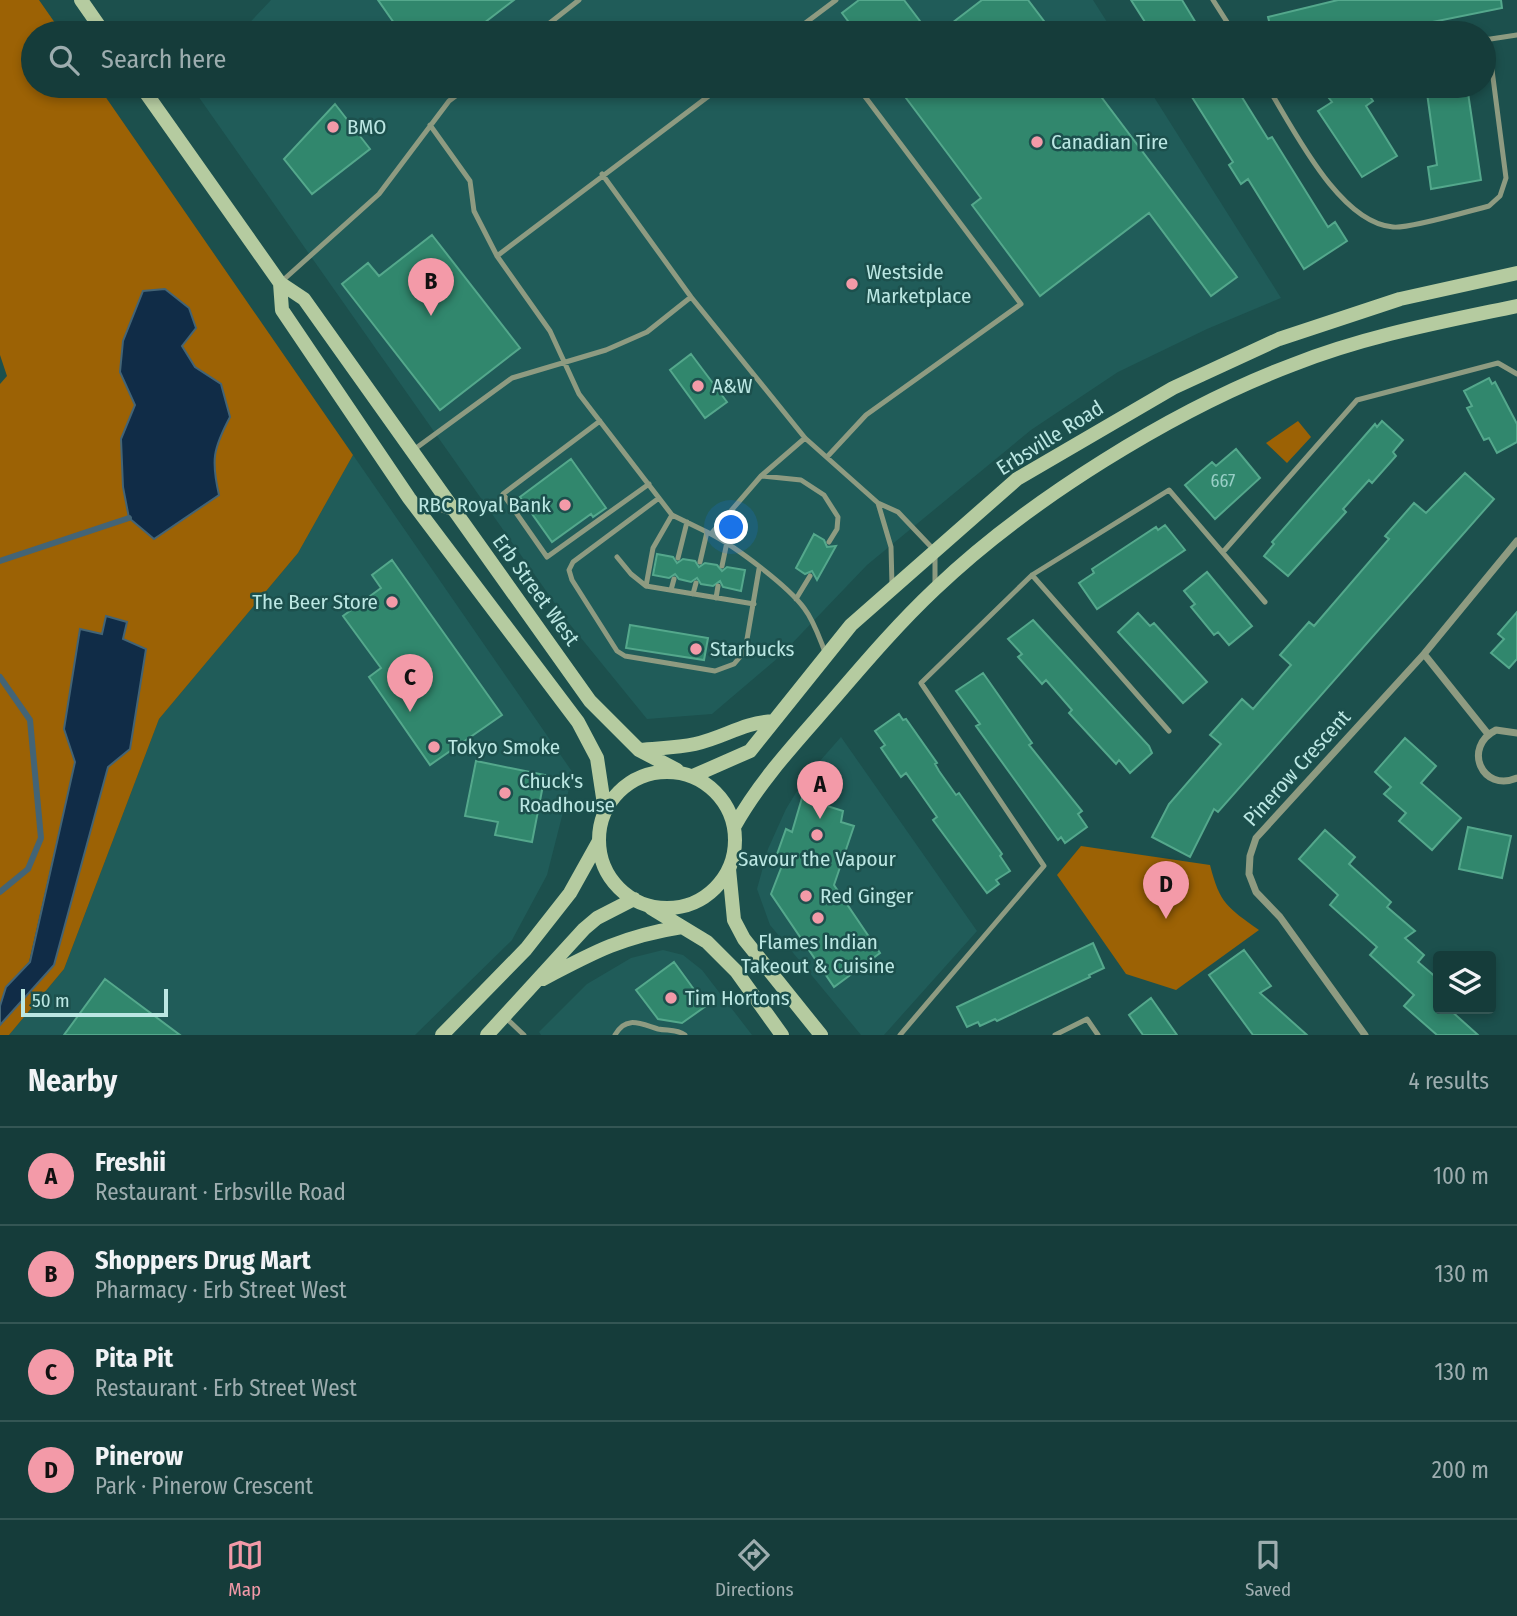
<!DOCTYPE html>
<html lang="en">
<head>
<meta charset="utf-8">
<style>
	:root { --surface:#153c3a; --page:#224745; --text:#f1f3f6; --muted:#9dadaf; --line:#345654; --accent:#f39aa8 }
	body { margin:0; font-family:"Fira Sans Condensed",sans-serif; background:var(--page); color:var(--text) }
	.controls { position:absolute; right:21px; bottom:21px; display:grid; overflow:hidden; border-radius:7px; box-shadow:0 4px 10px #0003 }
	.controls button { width:63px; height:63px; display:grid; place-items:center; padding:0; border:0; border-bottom:2px solid var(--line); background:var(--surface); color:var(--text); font:35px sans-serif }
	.scale { position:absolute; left:21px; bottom:18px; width:147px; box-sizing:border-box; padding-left:7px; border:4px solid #bbe7e3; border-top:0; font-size:19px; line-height:24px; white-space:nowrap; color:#bbe7e3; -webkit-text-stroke:5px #1c504d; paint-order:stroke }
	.you { position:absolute; left:732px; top:528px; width:24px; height:24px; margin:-18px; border:5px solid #fff; border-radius:50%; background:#1a73e8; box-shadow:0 0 0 10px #1a73e833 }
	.badge { display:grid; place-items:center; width:46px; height:46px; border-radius:50%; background:var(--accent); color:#111; font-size:23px; font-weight:700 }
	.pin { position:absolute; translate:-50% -58px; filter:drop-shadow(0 2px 4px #0008) }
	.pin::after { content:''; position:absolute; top:37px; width:24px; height:21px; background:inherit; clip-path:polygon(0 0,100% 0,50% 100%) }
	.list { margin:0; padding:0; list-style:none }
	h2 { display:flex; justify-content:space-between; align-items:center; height:91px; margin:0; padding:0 28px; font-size:30px }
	h2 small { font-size:23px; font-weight:400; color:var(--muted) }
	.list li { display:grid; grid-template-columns:46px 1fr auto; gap:21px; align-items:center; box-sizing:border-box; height:98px; padding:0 28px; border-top:2px solid var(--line) }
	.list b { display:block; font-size:26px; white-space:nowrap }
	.list p { margin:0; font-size:23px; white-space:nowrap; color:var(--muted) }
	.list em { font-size:23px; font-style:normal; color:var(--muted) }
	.icon { flex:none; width:38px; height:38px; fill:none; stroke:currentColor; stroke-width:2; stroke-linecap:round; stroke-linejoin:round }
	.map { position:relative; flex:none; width:1517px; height:1035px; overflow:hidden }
	.search { position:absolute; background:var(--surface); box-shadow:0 4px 10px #0003; left:21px; right:21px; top:21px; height:77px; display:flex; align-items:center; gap:18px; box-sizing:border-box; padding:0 24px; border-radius:38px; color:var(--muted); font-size:26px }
	.sheet { height:483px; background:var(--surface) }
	nav { display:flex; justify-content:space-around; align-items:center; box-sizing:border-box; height:98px; border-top:2px solid var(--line); background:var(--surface); font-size:19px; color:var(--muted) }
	nav a { display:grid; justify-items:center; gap:4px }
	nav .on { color:var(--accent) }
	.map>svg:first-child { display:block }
	.built { fill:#205c59 }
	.green { fill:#9c6205; fill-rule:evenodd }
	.water { fill:#102c47; stroke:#436476; stroke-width:2 }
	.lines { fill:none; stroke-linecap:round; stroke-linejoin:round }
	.stream { stroke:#436476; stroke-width:6 }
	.building { fill:#31876d; stroke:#54a88c; stroke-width:2 }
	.service { stroke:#8e9b81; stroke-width:5 }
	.minor { stroke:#8e9b81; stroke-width:7 }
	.secondary { stroke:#b5cba0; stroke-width:14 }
	.poi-dot { fill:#f39aa8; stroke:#1c504d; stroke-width:2.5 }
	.labels { text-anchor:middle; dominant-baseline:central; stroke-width:5; stroke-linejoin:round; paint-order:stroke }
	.number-label { font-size:18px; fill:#98cfc6 }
	.poi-label { font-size:21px; fill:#bbe7e3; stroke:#1c504d; text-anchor:start }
	.street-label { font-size:21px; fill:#bbe7e3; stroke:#1c504d }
</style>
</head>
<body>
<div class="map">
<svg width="1517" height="1035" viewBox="0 0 1517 1035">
	<rect width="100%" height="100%" fill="#1c504d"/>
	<path class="built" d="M271,0H1093L1114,33H240Z
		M191,86H1147L1281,298L1207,329L1118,372L1031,430L867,565L779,657L712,714L647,719L568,622Z
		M353,455L573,773L547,875L512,940L415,1035H9L64,969L159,719L298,553Z
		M841,737L977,931L884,1035H861L770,925L757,889L768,849L786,809L805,778Z
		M663,950L683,955L702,970L752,1035H541L539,1032L587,984L631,958Z"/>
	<path class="green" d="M0,0H39L62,33H33V86H98L353,455L298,553L159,719L64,969L9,1035H0V1025L54,965L108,767L130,748L145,649L123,639L126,621L102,634L80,630L64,729L75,762L29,962L6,987L0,1006V384L7,376L0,355ZM189,308L181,346L195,367L221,384L230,417C213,449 211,460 219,495L154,539L121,440L135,405Z
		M1298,421L1311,437L1287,463L1266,443Z
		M1081,846L1210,865C1220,904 1227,907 1259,930L1176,990L1126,974L1057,875Z"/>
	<path class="water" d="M165,289L189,308L196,328L182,346L195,367L221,384L230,417C213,449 211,460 219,495L154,539L129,518L123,487L121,439L135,405L120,372L123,341L143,291Z
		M106,616L127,622L123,639L146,649L130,749L108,767L54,965L0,1025V1006L6,987L30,962L75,762L64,729L80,629L102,634Z"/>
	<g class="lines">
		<path class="stream" d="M0,561L129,518
			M0,677L30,720L41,838L28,869L0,892"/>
	</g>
	<path class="building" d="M378,0H514L471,33H401Z
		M859,0H904L929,33H857L842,13Z
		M982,0H1028L1053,33H939Z
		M1131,0H1182L1202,33H1152Z
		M1338,0H1501L1502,8L1378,33H1272L1268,17Z
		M897,86H1093L1237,277L1211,296L1149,213L1040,296L972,205L981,198Z
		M1185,86H1235L1268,139L1272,137L1328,227L1335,222L1347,241L1304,269L1248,179L1241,184L1229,165L1233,162Z
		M1354,86H1363L1373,101L1366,106L1397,156L1362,177L1318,111L1332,102L1329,98Z
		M1426,86H1467L1481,180L1431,189L1428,167L1437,165Z
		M335,104L370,149L312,194L284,159Z
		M432,235L520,348L440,410L342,284L368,263L379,276Z
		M691,354L727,402L705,418L670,370Z
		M1489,378L1492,384L1495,382L1517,424V442L1497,453L1489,438L1484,440L1467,408L1472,406L1464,391Z
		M1382,421L1403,440L1393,452L1396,456L1372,483L1369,480L1343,509L1346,512L1288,576L1264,556L1274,544L1272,542L1375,424L1377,427Z
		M1236,449L1260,478L1215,519L1185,485L1212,462L1216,466Z
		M571,459L606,508L593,517L591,514L552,542L520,497Z
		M1465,473L1494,499L1218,812L1214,809L1190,857L1152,837L1169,804L1221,744L1210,735L1242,699L1253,709L1291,665L1280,655L1309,622L1314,626L1389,539L1385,536L1414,503L1426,513Z
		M1165,525L1185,550L1097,609L1079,583L1094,573L1092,569L1156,527L1158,530Z
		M814,534L824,540L827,547L836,546L817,580L812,571L805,574L796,568Z
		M657,554L673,557L677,563L683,559L695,561L699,567L705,563L717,565L722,571L727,567L745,570L741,591L723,587L720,581L713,586L701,584L697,578L691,582L679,579L675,574L669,578L653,575Z
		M392,560L502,715L430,765L369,677L381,668L343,616L381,588L372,575Z
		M1207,572L1252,626L1229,645L1218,632L1214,635L1191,607L1195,604L1184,591Z
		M1517,612V659L1509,668L1491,653L1504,639L1498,634Z
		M1138,613L1150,626L1154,623L1207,682L1183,703L1118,632Z
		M1033,620L1149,746L1152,753L1130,773L1119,760L1116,764L1069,713L1072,710L1046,680L1042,684L1018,657L1022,654L1008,639Z
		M630,625L708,638L704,660L626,648Z
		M983,673L1032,743L1029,745L1082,811L1078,814L1087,827L1065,843L1061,837L1058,840L976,726L980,724L956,691Z
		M899,714L903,720L906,719L937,763L935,764L939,771L956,795L959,793L1002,854L1000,856L1010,871L996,880L999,884L987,893L933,820L937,817L916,787L906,773L901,777L881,748L885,745L875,731Z
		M1405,738L1436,766L1421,783L1461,818L1432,850L1399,821L1406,813L1384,794L1391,787L1375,772Z
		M476,761L545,775L532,842L495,835L498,822L465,816Z
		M802,798L843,811L841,822L854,826L834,885L880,953L834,987L771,894L783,863L775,860L786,829L792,832Z
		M1468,827L1511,836L1502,878L1459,869Z
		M1325,830L1355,857L1349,864L1391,902L1387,907L1415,931L1405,938L1424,955L1418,962L1438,979V1009H1449L1478,1035H1437L1404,1006L1414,995L1370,955L1377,947L1330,905L1338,895L1299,859Z
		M1093,943L1104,968L1089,975L1090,977L997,1021L995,1019L980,1026L978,1022L967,1027L957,1007Z
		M1244,950L1271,986L1260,993L1307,1035H1253L1209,975Z
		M674,962L706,1006L682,1023L658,1019L636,990Z
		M105,979L180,1035H64Z
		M1151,998L1177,1035H1143L1129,1015Z"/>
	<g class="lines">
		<path class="service" d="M1213,0L1234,33
			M808,21L817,33
			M537,33L579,0
			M792,33L836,0
			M1484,40L1517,35
			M1267,86C1293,128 1339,223 1393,227C1409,229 1469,211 1489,206L1500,196L1506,178L1488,39
			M1273,95L1291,86
			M430,125L470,181L474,211L497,256L550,331L579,394L672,515L711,534L761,476L805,438
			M602,174L691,297L805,438L878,503L898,512L935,551V584
			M497,256L722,86
			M281,282L379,194L449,101L469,86
			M600,421L503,494L547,557L649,484
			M412,451L512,378L606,350L647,332L691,297
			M827,457L866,415L1021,304L857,86
			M761,476L801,480L824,495L838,517L837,529L829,542
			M659,498L573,562L569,570L572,580L617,651L625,656L715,671L734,664L745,651L759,569
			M417,501L453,514
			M878,503L891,547L892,585
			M672,515L653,548L646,586L754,604
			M711,534C736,547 788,586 804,608C814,621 819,637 825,652
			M1223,552L1357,400L1498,363L1517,374
			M617,557L631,574L646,586
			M678,558L687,522
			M700,562L707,532
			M722,566L727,542
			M1032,575L1169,731
			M671,590L674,579
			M693,594L696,583
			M716,598L718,586
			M796,599L810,576
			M506,1018L524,1035
			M615,1035C626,1015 641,1024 658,1029C668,1031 677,1029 685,1035
			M900,1035L1044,866L921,683L1032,575L1169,490L1265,602
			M1055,1035L1087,1019L1098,1035"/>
		<path class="minor" d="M1424,654L1488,734
			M1517,733L1496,730C1462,747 1482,793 1517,778
			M1365,1035L1280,917L1256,892L1249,874L1250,856L1256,838L1424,654L1517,541"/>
		<path class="secondary" d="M81,0L104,33
			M141,86L280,283L304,299L590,701L639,750L677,770
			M280,283L282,310L409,498L578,722L597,758L605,811
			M640,750C658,748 677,748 695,744C726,737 741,723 774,721
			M599 840a68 68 0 1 1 136 0a68 68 0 1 1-136 0Z
			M693,776L750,751L851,625L1017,479L1173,388L1279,339L1400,299L1517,273
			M734,827C762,777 801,737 838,694C869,658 900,622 935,589C1027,501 1173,410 1292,365C1365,336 1441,322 1517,306
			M729,869L734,920L744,939L821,1035
			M651,908L707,942L736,971L782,1035
			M543,979C594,952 624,936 682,927
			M442,1035L526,949L570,893L599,841
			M487,1035L584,929L597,918L634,899"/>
	</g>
	<g class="poi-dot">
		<circle cx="333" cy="127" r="7"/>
		<circle cx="1037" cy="142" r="7"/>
		<circle cx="852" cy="284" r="7"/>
		<circle cx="698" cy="386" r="7"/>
		<circle cx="565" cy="505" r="7"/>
		<circle cx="392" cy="602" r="7"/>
		<circle cx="696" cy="649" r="7"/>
		<circle cx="434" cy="747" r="7"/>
		<circle cx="505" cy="793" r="7"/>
		<circle cx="817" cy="835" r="7"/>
		<circle cx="806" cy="896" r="7"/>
		<circle cx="818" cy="918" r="7"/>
		<circle cx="671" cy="998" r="7"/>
	</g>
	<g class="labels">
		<g class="number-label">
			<text x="1223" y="481">667</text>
		</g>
		<g class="poi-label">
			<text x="347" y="127">BMO</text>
			<text x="1051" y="142">Canadian Tire</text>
			<text x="866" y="272">Westside<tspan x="866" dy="24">Marketplace</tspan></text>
			<text x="712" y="386">A&amp;W</text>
			<text x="551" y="505" text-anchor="end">RBC Royal Bank</text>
			<text x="378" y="602" text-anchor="end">The Beer Store</text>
			<text x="710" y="649">Starbucks</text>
			<text x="448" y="747">Tokyo Smoke</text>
			<text x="519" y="781">Chuck's<tspan x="519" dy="24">Roadhouse</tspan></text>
			<text x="817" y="859" text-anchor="middle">Savour the Vapour</text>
			<text x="820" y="896">Red Ginger</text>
			<text x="818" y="942" text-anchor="middle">Flames Indian<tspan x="818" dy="24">Takeout &amp; Cuisine</tspan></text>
			<text x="685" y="998">Tim Hortons</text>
		</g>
		<g class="street-label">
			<text transform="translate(1050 438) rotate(-32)">Erbsville Road</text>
			<text transform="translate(536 590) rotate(54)">Erb Street West</text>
			<text transform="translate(1297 768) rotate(-48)">Pinerow Crescent</text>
		</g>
	</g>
</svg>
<div class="controls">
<button><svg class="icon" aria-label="layers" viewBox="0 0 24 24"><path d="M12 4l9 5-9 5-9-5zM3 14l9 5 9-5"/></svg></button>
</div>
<div class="scale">50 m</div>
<div class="you"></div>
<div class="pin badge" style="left:820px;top:819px">A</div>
<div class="pin badge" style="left:431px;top:316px">B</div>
<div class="pin badge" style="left:410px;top:712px">C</div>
<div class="pin badge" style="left:1166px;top:919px">D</div>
<div class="search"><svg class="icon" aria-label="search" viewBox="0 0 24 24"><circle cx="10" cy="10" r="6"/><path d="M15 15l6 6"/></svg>Search here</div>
</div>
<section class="sheet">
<h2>Nearby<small>4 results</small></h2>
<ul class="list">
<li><span class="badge">A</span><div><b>Freshii</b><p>Restaurant · Erbsville Road</p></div><em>100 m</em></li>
<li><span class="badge">B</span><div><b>Shoppers Drug Mart</b><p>Pharmacy · Erb Street West</p></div><em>130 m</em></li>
<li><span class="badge">C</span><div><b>Pita Pit</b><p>Restaurant · Erb Street West</p></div><em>130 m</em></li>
<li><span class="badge">D</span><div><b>Pinerow</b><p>Park · Pinerow Crescent</p></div><em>200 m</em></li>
</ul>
</section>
<nav>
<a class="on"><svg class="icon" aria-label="map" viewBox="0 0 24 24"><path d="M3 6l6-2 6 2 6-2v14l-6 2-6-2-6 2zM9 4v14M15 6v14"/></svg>Map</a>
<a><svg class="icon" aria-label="directions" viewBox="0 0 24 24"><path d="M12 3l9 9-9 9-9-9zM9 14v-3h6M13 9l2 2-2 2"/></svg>Directions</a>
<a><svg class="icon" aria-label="saved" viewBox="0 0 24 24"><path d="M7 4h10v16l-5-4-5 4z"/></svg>Saved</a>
</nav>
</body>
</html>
